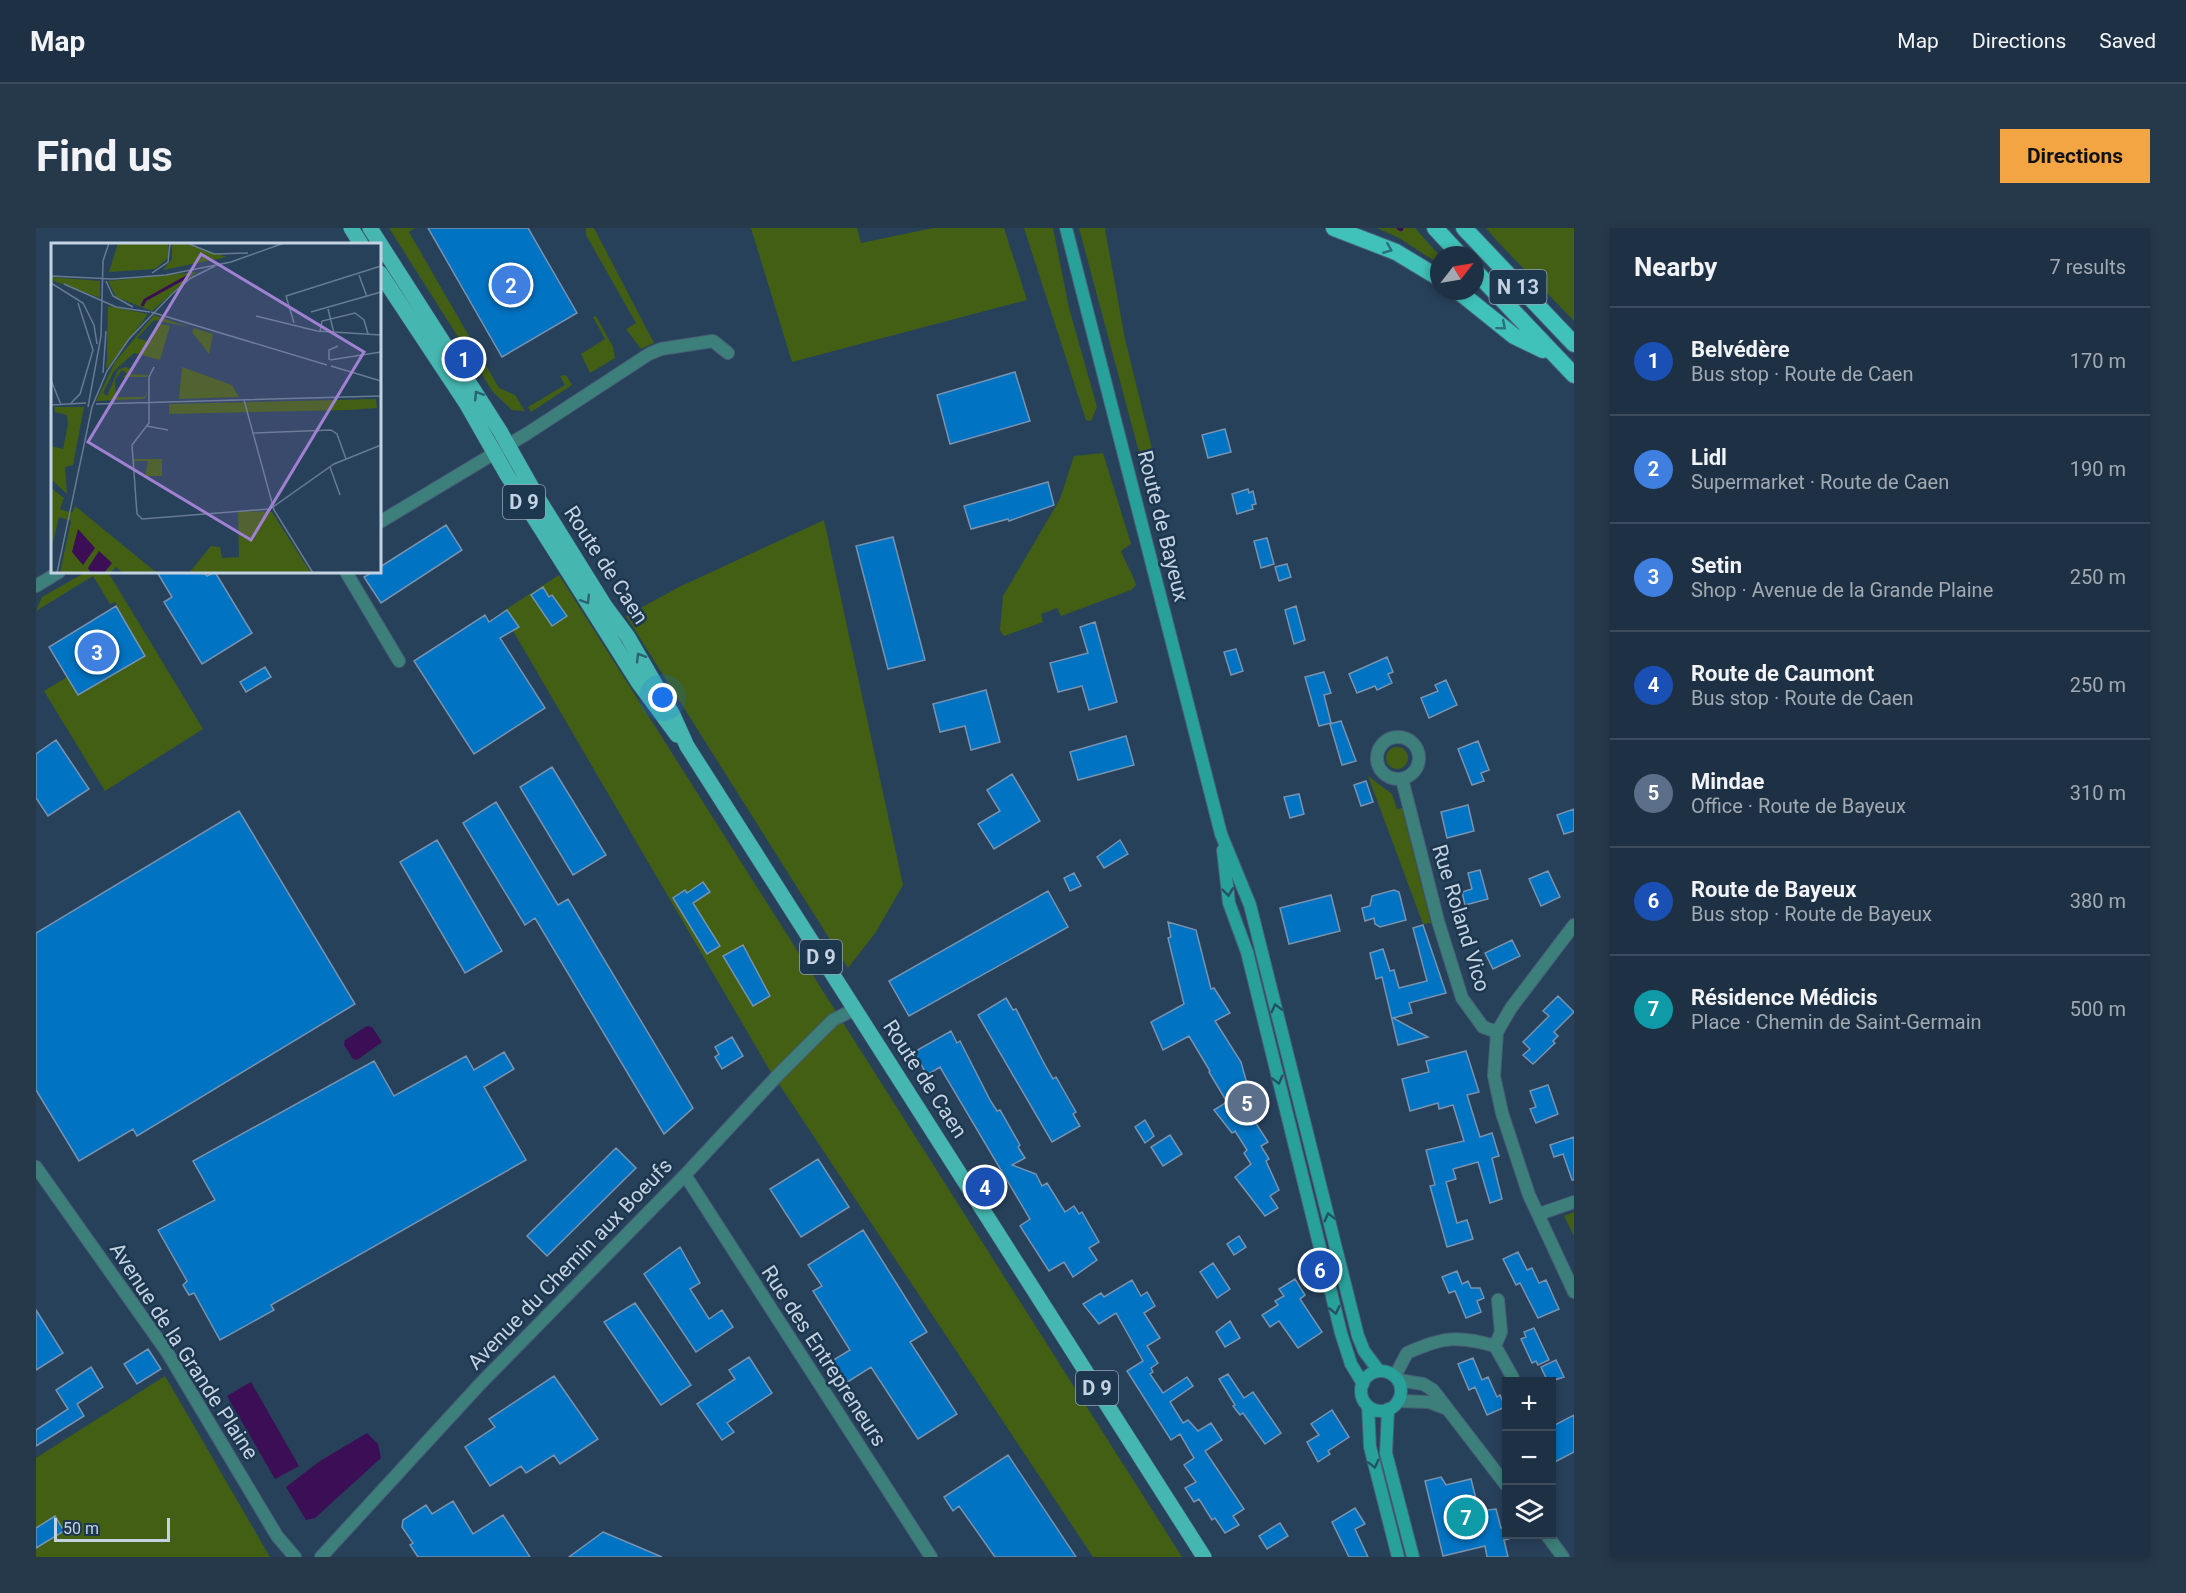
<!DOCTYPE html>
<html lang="en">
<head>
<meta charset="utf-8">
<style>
	:root { --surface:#1e3144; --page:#26394b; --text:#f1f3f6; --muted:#a1a9b2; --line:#3c4c5d; --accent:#f2a542 }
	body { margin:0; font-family:Roboto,sans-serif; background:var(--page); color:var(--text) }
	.controls { position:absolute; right:18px; bottom:18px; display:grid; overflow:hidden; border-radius:0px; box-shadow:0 3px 9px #0003 }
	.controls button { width:54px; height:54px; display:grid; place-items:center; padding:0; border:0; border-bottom:2px solid var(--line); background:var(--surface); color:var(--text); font:30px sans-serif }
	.compass { position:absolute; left:1394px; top:18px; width:54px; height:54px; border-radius:50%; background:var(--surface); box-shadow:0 3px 9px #0003; rotate:59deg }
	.scale { position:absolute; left:18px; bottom:15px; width:116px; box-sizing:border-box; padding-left:6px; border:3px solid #c4d3e3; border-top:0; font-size:16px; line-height:21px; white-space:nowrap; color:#c4d3e3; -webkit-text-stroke:4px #1d374f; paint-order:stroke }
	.you { position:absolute; left:627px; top:470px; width:21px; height:21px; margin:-15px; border:4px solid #fff; border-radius:50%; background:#1a73e8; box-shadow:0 0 0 9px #1a73e833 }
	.badge { display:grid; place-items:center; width:39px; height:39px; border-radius:50%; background:var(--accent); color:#fff; font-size:20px; font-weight:700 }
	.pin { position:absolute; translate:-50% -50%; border:3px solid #fff; box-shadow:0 2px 6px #0006 }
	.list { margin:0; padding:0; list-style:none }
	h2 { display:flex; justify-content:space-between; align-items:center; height:78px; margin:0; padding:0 24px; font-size:26px }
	h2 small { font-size:20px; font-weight:400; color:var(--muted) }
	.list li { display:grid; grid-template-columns:39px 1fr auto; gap:18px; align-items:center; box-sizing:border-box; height:108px; padding:0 24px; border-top:2px solid var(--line) }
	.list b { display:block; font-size:22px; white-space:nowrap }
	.list p { margin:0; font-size:20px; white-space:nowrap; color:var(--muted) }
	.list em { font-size:20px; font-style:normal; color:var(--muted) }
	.icon { flex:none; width:33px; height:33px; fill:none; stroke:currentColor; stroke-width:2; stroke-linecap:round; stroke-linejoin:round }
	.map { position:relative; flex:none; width:1538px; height:1329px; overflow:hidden; border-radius:0px }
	header { display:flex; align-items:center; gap:36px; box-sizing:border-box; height:84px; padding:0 30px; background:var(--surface); border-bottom:2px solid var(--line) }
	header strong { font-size:28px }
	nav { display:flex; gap:33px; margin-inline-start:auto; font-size:21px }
	.intro { display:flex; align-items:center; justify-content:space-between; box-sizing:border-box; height:144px; padding:0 36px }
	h1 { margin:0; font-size:42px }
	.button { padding:15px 27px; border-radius:0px; background:var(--accent); color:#111; font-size:21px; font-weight:700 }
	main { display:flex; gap:36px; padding:0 36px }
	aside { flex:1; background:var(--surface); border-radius:0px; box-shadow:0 3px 9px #0003 }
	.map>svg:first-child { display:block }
	.green { fill:#425f14 }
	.water { fill:#3b0e55 }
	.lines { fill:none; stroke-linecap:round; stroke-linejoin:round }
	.stream { stroke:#3b0e55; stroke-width:4.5 }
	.building { fill:#0073c2; stroke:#7793b0; stroke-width:1.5 }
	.minor-casing { stroke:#475e76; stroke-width:14 }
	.secondary-casing { stroke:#475e76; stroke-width:14 }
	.primary-casing { stroke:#475e76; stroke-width:16 }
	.trunk-casing { stroke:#475e76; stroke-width:18 }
	.minor { stroke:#3d7f7a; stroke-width:12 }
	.secondary { stroke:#28a19a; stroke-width:12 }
	.primary { stroke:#45b7b0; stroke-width:15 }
	.trunk { stroke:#40c2ba; stroke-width:16 }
	.oneway { stroke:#2b6f7a }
	.oneway2 { stroke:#2b6471 }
	.oneway3 { stroke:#205262 }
	.labels { text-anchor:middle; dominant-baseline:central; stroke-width:5; stroke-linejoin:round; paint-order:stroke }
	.shield { fill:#1d374f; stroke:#92a4b7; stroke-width:1.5 }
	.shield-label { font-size:20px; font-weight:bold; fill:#c4d3e3 }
	.street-label { font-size:21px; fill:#c4d3e3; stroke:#1d374f }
	.inset-river { fill:none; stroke:#3b0e55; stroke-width:3 }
	.inset-road { fill:none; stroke:#667b91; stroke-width:1.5 }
	.view { fill:#a080d1; fill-opacity:0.15; stroke:#a080d1; stroke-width:3 }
	.inset-edge { fill:none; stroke:#c4d3e3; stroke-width:3 }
</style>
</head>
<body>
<header>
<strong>Map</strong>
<nav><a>Map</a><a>Directions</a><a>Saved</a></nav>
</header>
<div class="intro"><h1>Find us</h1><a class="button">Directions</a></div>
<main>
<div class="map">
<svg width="1538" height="1329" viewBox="0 0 1538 1329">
	<rect width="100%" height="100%" fill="#28415b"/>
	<path class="green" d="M353,0H379L373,4L463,160L479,167L489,183L476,182L457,164Z
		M550,0H558L618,115L605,121L590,101L600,95L550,7Z
		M715,0H821L825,15L897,0H968L991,72L756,134Z
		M988,0H1017L1033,80L1061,179L1055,193L1050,192Z
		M1043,0H1072L1069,1L1089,111L1116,221L1103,224Z
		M1341,0H1379L1403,27V36L1363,10Z
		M1450,0H1538V93L1462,14Z
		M560,88L577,119L579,130L554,145L545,126L569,111L557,89Z
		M530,147L536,157L495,184L492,179L529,157L524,148Z
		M1067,225L1095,316L1085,323C1090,336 1096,344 1100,357L1095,362L1025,388L1021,380L1005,386L1007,394L968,408L964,402L967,368L1024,271L1038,228Z
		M788,292L867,657L840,704L812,740L590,388L643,359Z
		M50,344H72L167,501L69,563L8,463L31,449L42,467L109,428L79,374L74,376L57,348L0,383L6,369Z
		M523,347L1146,1329H1057L733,841L466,384Z
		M1350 530a11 11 0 1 1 22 0a11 11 0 1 1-22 0Z
		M1332,548L1356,566L1361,581L1366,580L1395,695L1387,696Z
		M1538,984V1008L1528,988Z
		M129,1148L234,1329H0V1230Z"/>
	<path class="water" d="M331,798L336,799L346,814L321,832L317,831L308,817L309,812Z
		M215,1154L263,1238L239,1251L191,1168Z
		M331,1205L342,1216L345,1230L279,1290L270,1292L250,1259L284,1233Z"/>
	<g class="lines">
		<path class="stream" d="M1363,0L1365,1"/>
	</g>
	<path class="building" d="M392,0H492L541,85L466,129Z
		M979,144L994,193L914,216L901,167Z
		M1189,201L1195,224L1172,230L1166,207Z
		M1012,254L1018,277L973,293L972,291L935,301L928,278Z
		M1212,261L1213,265L1217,263L1220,276L1216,277L1217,281L1201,286L1196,266Z
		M410,297L426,322L345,375L328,349L337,344H344V339Z
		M857,309L889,432L852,441L820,318Z
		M1231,310L1238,336L1225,340L1218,313Z
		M1251,336L1255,349L1243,353L1239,339Z
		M121,344H168L171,348L179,344L216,405L166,436L128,374L136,369Z
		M507,359L513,369L516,367L531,388L516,398L495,367Z
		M80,378L109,428L42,467L13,419Z
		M1260,378L1269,412L1258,416L1249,382Z
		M471,382L483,399L464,410L509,480L438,526L378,433L449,387L453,394Z
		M1059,394L1081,474L1053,482L1046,458L1022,464L1014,435L1052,425L1044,399Z
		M1200,421L1207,443L1195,447L1188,424Z
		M1351,429L1357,444L1352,446L1356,455L1341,462L1339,458L1321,465L1313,446Z
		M229,439L235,449L210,464L204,454Z
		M1288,444L1295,465L1288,467L1295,495L1283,498L1269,449Z
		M1410,452L1421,477L1393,490L1385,470L1402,463L1399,457Z
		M950,462L964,514L935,522L929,498L904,504L897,476Z
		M1305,493L1320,533L1306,537L1294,496Z
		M1090,508L1098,537L1042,552L1034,524Z
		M20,512L53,561L12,588L0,570V526Z
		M1442,513L1453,542L1445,545L1448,553L1436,557L1422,521Z
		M516,539L570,627L537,647L484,559Z
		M976,546L1004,593L958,621L942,596L964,583L951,562Z
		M1330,553L1337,574L1325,578L1318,557Z
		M1263,566L1268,586L1254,590L1248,569Z
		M460,574L522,677L532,671L657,880L628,906L499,690L489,697L427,595Z
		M1432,577L1438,603L1411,610L1405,584Z
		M1538,581V603L1528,606L1521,587Z
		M203,583L319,776L101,908L97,901L43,933L0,862V705Z
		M401,612L466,723L429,745L364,634Z
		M1084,612L1092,626L1068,640L1061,629Z
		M1444,642L1452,671L1429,677L1426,664L1436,661L1432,645Z
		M1512,643L1524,669L1505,678L1493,651Z
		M1038,645L1045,658L1034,663L1028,650Z
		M667,654L674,664L657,675L684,718L671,726L637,670L649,662L651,665Z
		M1358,662L1363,664L1370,692L1344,699L1339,696L1338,690L1329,693L1326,680L1334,678L1336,668Z
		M1012,663L1032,699L873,788L853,753Z
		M1295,667L1304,703L1253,716L1244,680Z
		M1132,694L1160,702L1175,761L1178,760L1194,785L1179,793L1205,834L1218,881L1212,883L1232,914L1225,918L1233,931L1230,933L1243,962L1234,968L1242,980L1229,988L1199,949L1215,936L1208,925L1211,922L1199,903L1196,905L1178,882L1191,874L1173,844L1174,843L1153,808L1127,822L1115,794L1148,776L1132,710L1135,709Z
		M1387,697L1410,765L1373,775L1376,785L1357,790L1392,809L1362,817L1346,749L1340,751L1334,725L1347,721L1354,743L1358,742L1363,760L1391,753L1377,700Z
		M1476,712L1484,728L1457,741L1449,725Z
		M707,717L734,768L717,778L687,728Z
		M1522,768L1538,784L1518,804L1522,808L1517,813L1519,815L1497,836L1487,827L1494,821L1487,814L1513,788L1507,783Z
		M970,770L977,782L980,781L1010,839L1017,851L1020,849L1040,884L1037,886L1044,898L1016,914L942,787Z
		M915,803L921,815L924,813L954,872L961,883L964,882L984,917L982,919L989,930L976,937L1000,946L1006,958L1011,955L1029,984L1038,978L1043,986L1046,984L1063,1014L1053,1020L1061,1032L1037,1049L1028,1034L1013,1043L984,998L994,991L904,839L891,847L878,824Z
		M696,809L707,828L686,841L679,829L683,826L679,819Z
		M1430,823L1443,864L1431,867L1444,909L1456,905L1463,928L1456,930L1466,971L1454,975L1442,934L1417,941L1420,951L1410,954L1421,995L1431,992L1437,1011L1411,1019L1394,958L1399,957L1390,922L1428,913L1417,877L1403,881L1402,875L1374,883L1366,851L1393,844L1390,833Z
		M468,824L478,841L448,859L490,932L235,1077L238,1082L184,1112L158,1065L153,1067L147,1057L151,1053L122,1002L179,972L157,933L338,833L358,868L430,828L438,842Z
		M1512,857L1522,886L1500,895L1494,881L1500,879L1494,863Z
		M1109,892L1118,908L1109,915L1099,899Z
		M1134,907L1146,926L1127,938L1115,919Z
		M1538,909V952H1536L1527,926L1518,929L1514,917Z
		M580,920L600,940L511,1028L491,1008Z
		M782,931L813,979L765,1009L734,961Z
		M827,1002L891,1104L874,1114L921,1186L882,1211L835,1139L810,1155L796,1133L814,1122L777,1063L786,1058L772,1037Z
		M1203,1008L1210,1019L1198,1027L1191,1016Z
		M644,1019L664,1055L654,1061L673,1091L686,1082L697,1099L660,1124L608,1046Z
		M1482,1024L1491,1042L1496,1040L1503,1055L1510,1052L1523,1081L1502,1090L1484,1055L1480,1057L1467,1031Z
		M1177,1035L1194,1061L1181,1070L1164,1044Z
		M1421,1043L1426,1056L1432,1053L1435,1060H1444L1448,1070L1441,1073L1445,1084L1430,1090L1419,1063L1413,1065L1406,1049Z
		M1259,1051L1269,1067L1264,1071L1286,1104L1262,1120L1243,1093L1234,1099L1226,1087L1242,1077L1239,1073L1248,1068L1243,1061Z
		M1096,1052L1105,1068L1111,1064L1119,1078L1108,1085L1124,1110L1111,1118L1122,1135L1115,1140L1117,1144L1114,1146L1127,1165L1151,1149L1157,1158L1134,1174L1147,1195L1152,1192L1162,1203L1175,1195L1186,1212L1169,1223L1208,1281L1197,1288L1203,1297L1189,1305L1179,1290L1176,1292L1163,1271L1158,1274L1149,1260L1160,1254L1148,1237L1158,1230L1144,1206L1135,1212L1091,1143L1107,1133L1080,1085L1063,1096L1047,1076L1065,1065L1068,1069Z
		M599,1075L655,1157L625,1177L568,1094Z
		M0,1082L27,1125L0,1142Z
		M1194,1093L1204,1110L1189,1119L1180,1104Z
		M1498,1100L1513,1132L1502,1137L1500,1133L1496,1135L1485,1111L1490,1109L1488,1104Z
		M112,1121L125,1141L101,1156L88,1136Z
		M713,1129L736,1165L691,1195L698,1204L686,1212L661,1176L699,1151L693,1142Z
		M1437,1130L1446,1152L1452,1149L1461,1169L1464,1167L1469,1179L1451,1187L1439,1159L1433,1162L1422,1136Z
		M1520,1132L1528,1149L1512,1154L1505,1139Z
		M55,1139L67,1159L41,1176L48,1188L0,1218V1202L32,1181L20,1162Z
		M1192,1146L1208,1170L1217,1164L1245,1205L1229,1216L1207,1185L1204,1187L1197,1178L1199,1177L1183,1151Z
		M518,1148L562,1211L524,1236L518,1227L490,1245L485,1238L454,1258L429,1219L459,1199L453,1191Z
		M1296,1182L1313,1209L1292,1223L1294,1226L1282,1234L1271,1214L1283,1207L1275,1196Z
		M1538,1187V1224L1515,1236V1199Z
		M972,1227L1040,1329H959L923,1278L917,1283L908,1269Z
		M1405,1249L1410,1257L1435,1251L1443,1283L1460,1281L1465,1300L1470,1299L1473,1311L1468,1312L1472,1329H1451L1449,1318L1407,1328L1389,1253Z
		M417,1273L437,1306L467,1287L494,1329H382L374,1317L377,1315L366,1299L367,1292L390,1277L396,1286Z
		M1319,1280L1329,1296L1319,1301L1332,1329H1313L1296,1294Z
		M19,1288L28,1303L0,1320V1300Z
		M1244,1295L1252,1308L1231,1321L1223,1308Z
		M567,1304L626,1329H533Z"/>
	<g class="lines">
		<defs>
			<path id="minor" d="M344,294L492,205L613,126L625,121L677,113L692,125
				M310,344L363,433
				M0,358L23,344
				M1341 530a21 21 0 1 1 42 0a21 21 0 1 1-42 0Z
				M1366,551L1402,693L1426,770L1447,799L1461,804L1458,848L1466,885L1493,967L1538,1064
				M1461,804L1475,780L1538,697
				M0,939L131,1124L241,1308L259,1329
				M649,947L895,1329
				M1503,986L1538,974
				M1459,1118L1465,1104L1462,1072
				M1359,1148L1371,1125C1406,1109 1423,1107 1459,1118L1477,1150
				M1362,1152L1387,1156L1397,1162L1470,1257
				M1362,1173L1393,1174L1411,1181
				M1510,1306L1527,1329
				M285,1329L445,1155L649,947L742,847L797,792L819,781"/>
			<path id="secondary" d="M1030,0L1185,606L1214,677L1322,1108L1328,1123L1343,1143
				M1187,622L1193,675L1211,724L1305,1105L1315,1136L1327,1156
				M1325 1163a20 20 0 1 1 40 0a20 20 0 1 1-40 0Z
				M1332,1178L1334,1219L1362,1329
				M1352,1181L1350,1225L1377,1329"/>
			<path id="primary" d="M315,0L325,16
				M334,0L464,203L500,267L569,378L592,409L637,487L651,518L1168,1329
				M344,45L430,175L471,247L602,454L641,507"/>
			<path id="trunk" d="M1298,0L1360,24L1403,50
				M1399,0L1424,27
				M1428,0L1538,116
				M1439,43L1538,147
				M1422,63L1478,108L1507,122"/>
		</defs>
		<use href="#minor" class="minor-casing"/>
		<use href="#secondary" class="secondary-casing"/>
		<use href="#primary" class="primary-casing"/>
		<use href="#trunk" class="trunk-casing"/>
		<use href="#minor" class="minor"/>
		<use href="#secondary" class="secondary"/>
		<use href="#primary" class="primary"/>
		<use href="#trunk" class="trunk"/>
	</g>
	<defs><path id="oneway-chevron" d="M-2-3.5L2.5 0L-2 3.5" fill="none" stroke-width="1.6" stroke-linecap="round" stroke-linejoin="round" transform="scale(1.5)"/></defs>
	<g class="oneway">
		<use href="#oneway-chevron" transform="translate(1352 21) rotate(22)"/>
		<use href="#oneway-chevron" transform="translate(1466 98) rotate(40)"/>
	</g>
	<g class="oneway2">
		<use href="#oneway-chevron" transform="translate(442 167) rotate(-122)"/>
		<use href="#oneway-chevron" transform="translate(550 372) rotate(58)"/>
		<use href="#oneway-chevron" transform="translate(604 429) rotate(-121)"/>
	</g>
	<g class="oneway3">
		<use href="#oneway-chevron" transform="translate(1192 664) rotate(83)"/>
		<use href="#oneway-chevron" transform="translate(1240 780) rotate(-104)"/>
		<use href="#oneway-chevron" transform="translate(1242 852) rotate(76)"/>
		<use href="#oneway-chevron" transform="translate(1293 989) rotate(-104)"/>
		<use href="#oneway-chevron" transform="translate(1299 1082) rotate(77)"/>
		<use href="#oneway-chevron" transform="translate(1338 1236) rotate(76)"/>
	</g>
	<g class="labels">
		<g class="shield">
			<rect x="1453.5" y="42" width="57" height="34" rx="4.5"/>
			<rect x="467" y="257" width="42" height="34" rx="4.5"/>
			<rect x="764" y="712" width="42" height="34" rx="4.5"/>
			<rect x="1040" y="1143" width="42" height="34" rx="4.5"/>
		</g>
		<g class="shield-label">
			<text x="1482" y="59">N 13</text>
			<text x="488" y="274">D 9</text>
			<text x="785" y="729">D 9</text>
			<text x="1061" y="1160">D 9</text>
		</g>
		<g class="street-label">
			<text transform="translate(1127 298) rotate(76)">Route de Bayeux</text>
			<text transform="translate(570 337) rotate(57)">Route de Caen</text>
			<text transform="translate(1425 690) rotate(73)">Rue Roland Vico</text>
			<text transform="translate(889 851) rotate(57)">Route de Caen</text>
			<text transform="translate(534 1036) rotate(-46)">Avenue du Chemin aux Boeufs</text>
			<text transform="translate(148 1123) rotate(57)">Avenue de la Grande Plaine</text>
			<text transform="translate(788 1128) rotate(57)">Rue des Entrepreneurs</text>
		</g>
	</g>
	<g transform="translate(15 15)">
		<rect width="330" height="330" fill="#28415b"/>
		<path d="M67,0H117L118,14L104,26L58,29ZM121,0H133L176,14L112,27L121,16ZM145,29L101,68L65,54L57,38ZM0,34L49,38V55L0,37ZM57,63L97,71L55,127L56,116ZM103,72L138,84L103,77L86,95L99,99L106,80L119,83L109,117L83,110L63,128L52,150L56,153L67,127L74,124L79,125L78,131L97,132L96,134H71L76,131L71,127L64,137L65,154H91L95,153L96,145V152L94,155L91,156L45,158L64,119ZM143,85L162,91L158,111L141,89ZM131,124L181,142L188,154L128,156ZM325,156L326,165L298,167L118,171V161ZM3,164H33L22,222L14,224L16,251L0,236V203L12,206L17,181L16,172L4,169ZM83,216H111V233H94L97,218H84V228ZM0,245L13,255L9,266L21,270L24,263L106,330H72L65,324L59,330H9L20,278L8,274L0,307ZM187,268L221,269L260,330H138L160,303L169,304L171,315L188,314Z" fill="#425f14"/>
		<path d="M27,286L44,305L32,322L21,309ZM48,308L61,320L53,330H40L37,325Z" fill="#3b0e55"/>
		<path class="inset-river" d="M91,63L94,57L137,33"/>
		<path class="inset-road" d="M136,0L163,11L197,10M101,30L117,19L119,0M308,32L316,54M0,33L62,36L115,32L180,19L233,0M55,38L62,53L82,64M0,40L32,60L43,82L46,101M13,41L65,64L99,69M277,66L283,90M100,69L276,122M260,69L330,49M205,73L266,88L330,92M243,80L235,53L330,23M269,88L271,78L304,70L313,77L317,91M278,117V107L287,103M279,117L330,109M280,123L330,138M103,124L98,134V180L81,202L86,271L91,276L219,266L283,221L330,202M52,130L55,88M0,137L10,162M193,157L223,267L262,330M20,160L29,151L42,107L27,60M45,161L330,153M0,162L35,160M37,164L50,93L52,18L58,0M96,183L117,187M201,190L280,187L286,191L295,216M279,224L289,252M6,330L41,164L56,128L78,96L121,51L140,35L164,23"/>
		<path class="view" d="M150,11L313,109L200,297L37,199Z"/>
		<rect width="330" height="330" class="inset-edge"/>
	</g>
</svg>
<div class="controls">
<button>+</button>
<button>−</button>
<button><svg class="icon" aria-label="layers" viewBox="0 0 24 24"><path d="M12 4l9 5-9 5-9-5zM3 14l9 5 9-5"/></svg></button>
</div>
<svg class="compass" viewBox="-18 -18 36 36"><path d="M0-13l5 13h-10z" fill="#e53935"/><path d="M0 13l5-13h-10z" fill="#a1a9b2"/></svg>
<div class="scale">50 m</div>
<div class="you"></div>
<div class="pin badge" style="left:428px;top:131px;background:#1a4fb4">1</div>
<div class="pin badge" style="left:475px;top:57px;background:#3f7fe0">2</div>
<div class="pin badge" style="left:61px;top:424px;background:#3f7fe0">3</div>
<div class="pin badge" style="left:949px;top:959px;background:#1a4fb4">4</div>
<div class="pin badge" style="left:1211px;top:875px;background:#5c6f8a">5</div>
<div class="pin badge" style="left:1284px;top:1042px;background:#1a4fb4">6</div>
<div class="pin badge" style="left:1430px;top:1289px;background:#0f9aa8">7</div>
</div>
<aside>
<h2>Nearby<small>7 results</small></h2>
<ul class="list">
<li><span class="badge" style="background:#1a4fb4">1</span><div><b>Belvédère</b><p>Bus stop · Route de Caen</p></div><em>170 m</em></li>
<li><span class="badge" style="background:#3f7fe0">2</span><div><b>Lidl</b><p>Supermarket · Route de Caen</p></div><em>190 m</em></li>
<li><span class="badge" style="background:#3f7fe0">3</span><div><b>Setin</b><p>Shop · Avenue de la Grande Plaine</p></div><em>250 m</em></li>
<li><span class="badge" style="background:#1a4fb4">4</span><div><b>Route de Caumont</b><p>Bus stop · Route de Caen</p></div><em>250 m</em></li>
<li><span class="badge" style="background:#5c6f8a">5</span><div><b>Mindae</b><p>Office · Route de Bayeux</p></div><em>310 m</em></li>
<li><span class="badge" style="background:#1a4fb4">6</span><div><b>Route de Bayeux</b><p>Bus stop · Route de Bayeux</p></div><em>380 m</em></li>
<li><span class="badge" style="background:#0f9aa8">7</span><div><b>Résidence Médicis</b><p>Place · Chemin de Saint-Germain</p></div><em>500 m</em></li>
</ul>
</aside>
</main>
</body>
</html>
